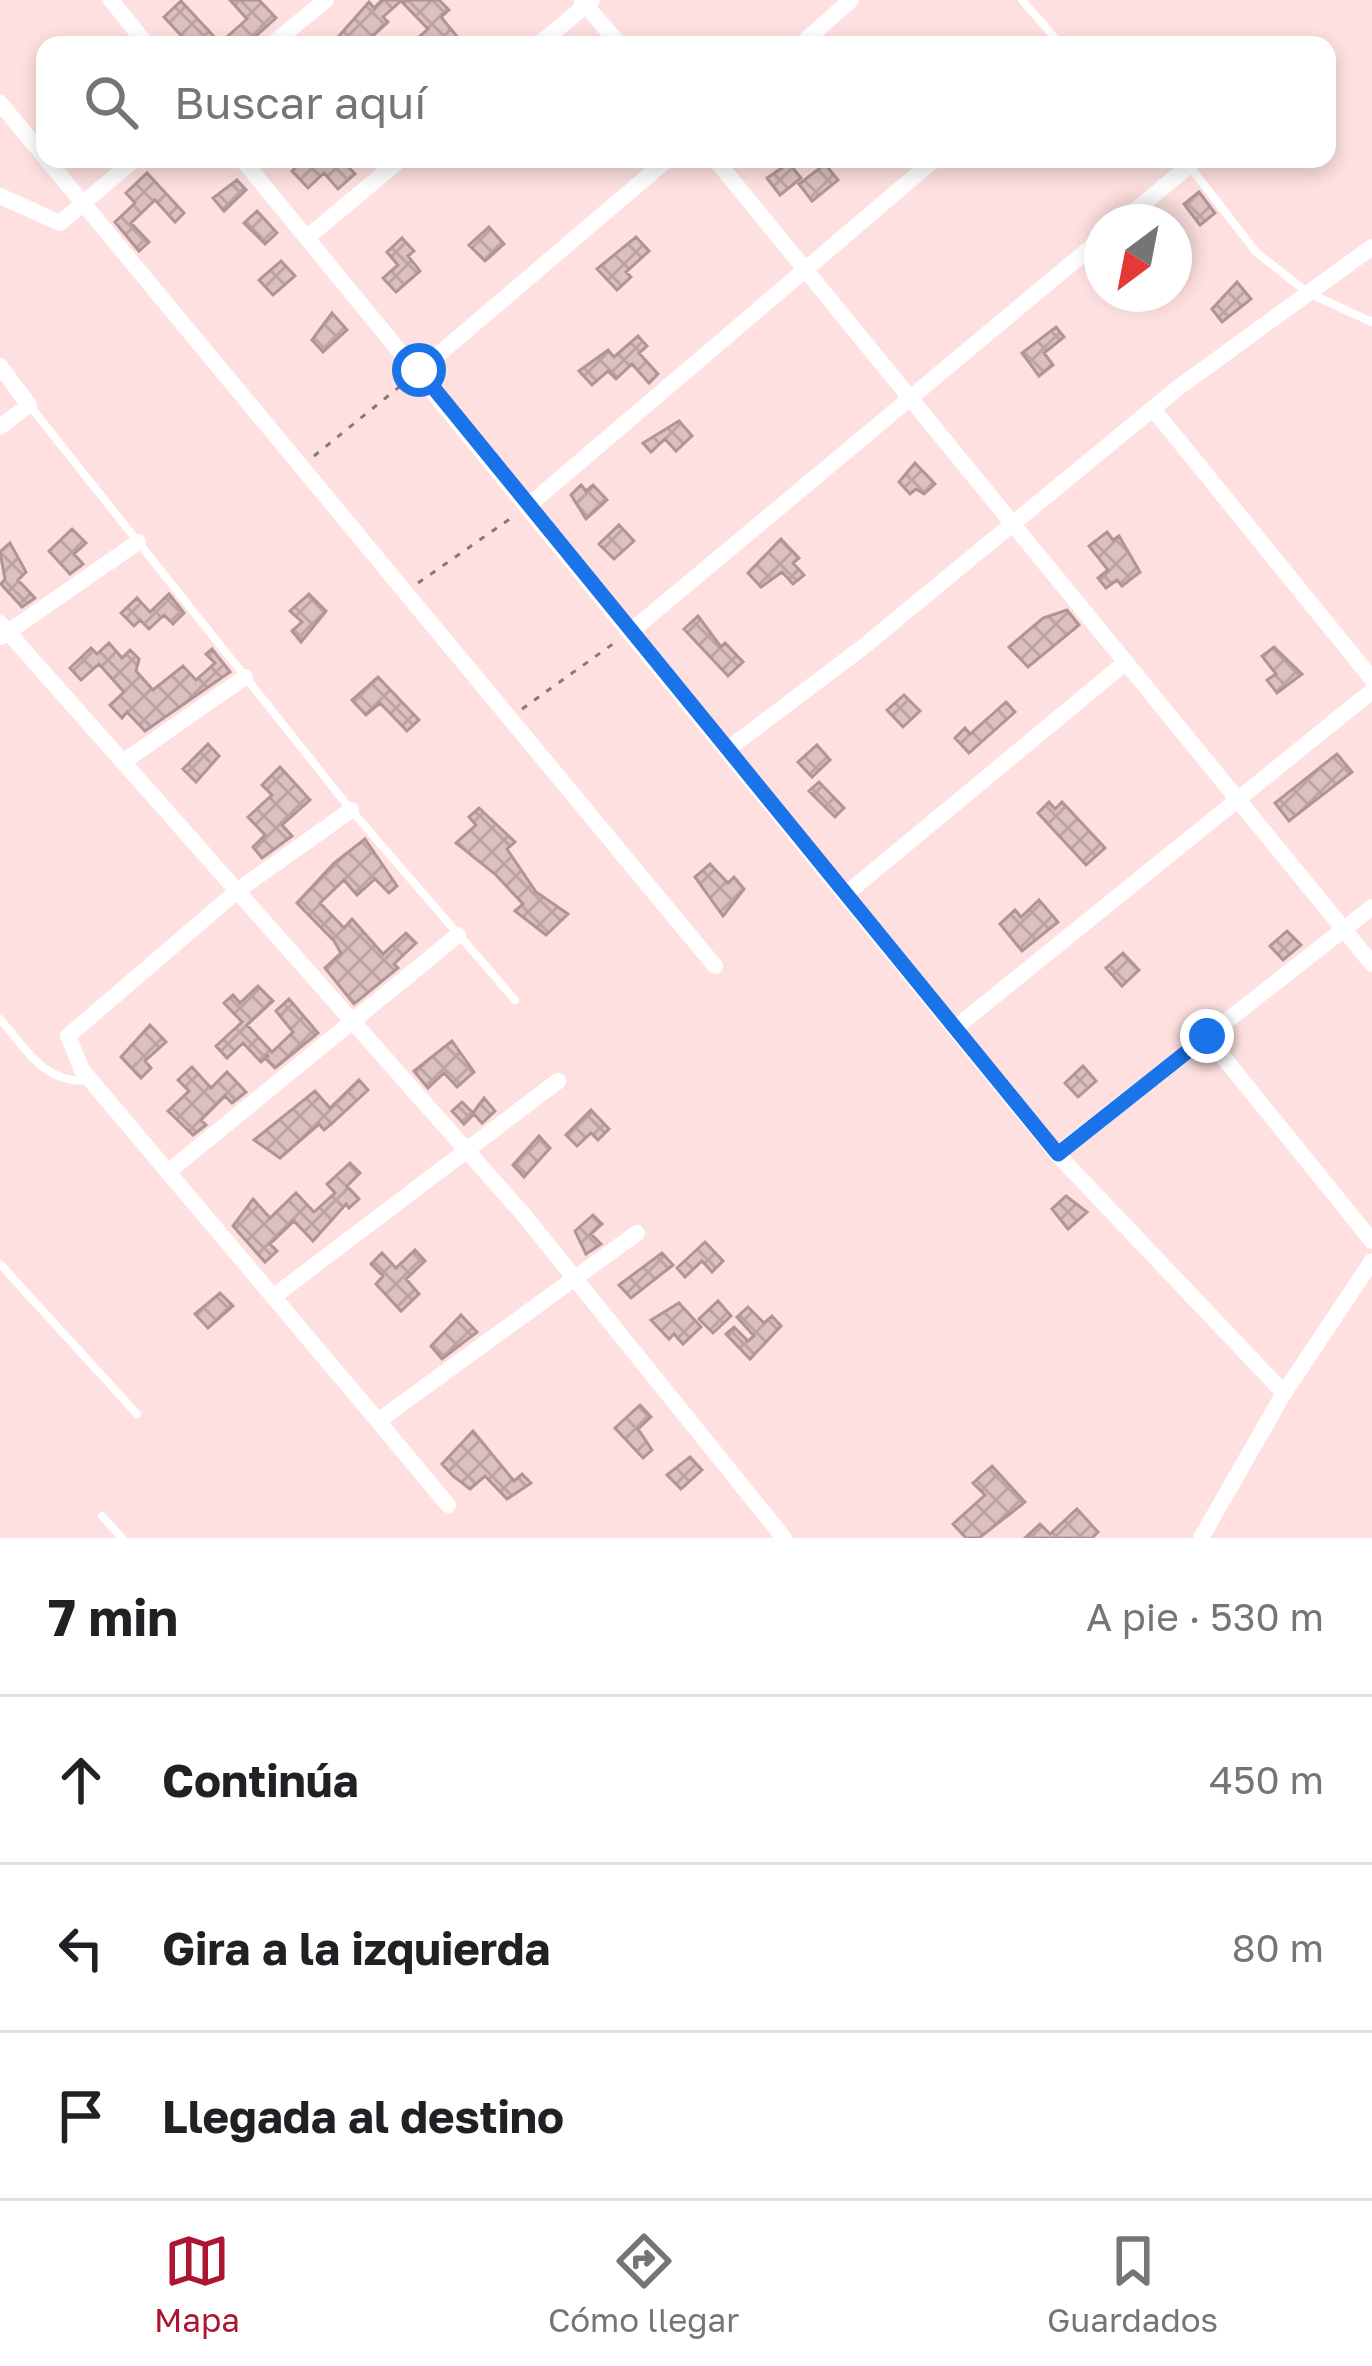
<!DOCTYPE html>
<html lang="es">
<head>
<meta charset="utf-8">
<style>
	:root { --surface:#fff; --page:#f6f6f6; --text:#202124; --muted:#757577; --line:#e0e0e0; --accent:#ac1633 }
	body { margin:0; font-family:"Golos Text",sans-serif; background:var(--page); color:var(--text) }
	.compass { position:absolute; left:1084px; top:204px; width:108px; height:108px; border-radius:50%; background:var(--surface); box-shadow:0 6px 18px #0003; rotate:212deg }
	.stop { position:absolute; width:36px; height:36px; margin:-27px; border:9px solid #1a73e8; border-radius:50%; background:#fff }
	.stop.end { background:#1a73e8; border-color:#fff; box-shadow:0 3px 12px #0008 }
	.list { margin:0; padding:0; list-style:none }
	h2 { display:flex; justify-content:space-between; align-items:center; height:156px; margin:0; padding:0 48px; font-size:51px }
	h2 small { font-size:39px; font-weight:400; color:var(--muted) }
	.list li { display:grid; grid-template-columns:78px 1fr auto; gap:36px; align-items:center; box-sizing:border-box; height:168px; padding:0 48px; border-top:3px solid var(--line) }
	.list b { display:block; font-size:45px; white-space:nowrap }
	.list em { font-size:39px; font-style:normal; color:var(--muted) }
	.icon { flex:none; width:66px; height:66px; fill:none; stroke:currentColor; stroke-width:2; stroke-linecap:round; stroke-linejoin:round }
	.map { position:relative; flex:none; width:1372px; height:1538px; overflow:hidden }
	.search { position:absolute; background:var(--surface); box-shadow:0 6px 18px #0003; left:36px; right:36px; top:36px; height:132px; display:flex; align-items:center; gap:30px; box-sizing:border-box; padding:0 42px; border-radius:24px; color:var(--muted); font-size:45px }
	.sheet { height:660px; background:var(--surface) }
	nav { display:flex; justify-content:space-around; align-items:center; box-sizing:border-box; height:168px; border-top:3px solid var(--line); background:var(--surface); font-size:33px; color:var(--muted) }
	nav a { display:grid; justify-items:center; gap:6px }
	nav .on { color:var(--accent) }
	.map>svg:first-child { display:block }
	.building { fill:url(#building-cross-hatch); stroke:#b19595; stroke-width:3 }
	.lines { fill:none; stroke-linecap:round; stroke-linejoin:round }
	.path { stroke:#8b7777; stroke-width:3; stroke-dasharray:6 9; stroke-linecap:butt }
	.lane { stroke:#fff; stroke-width:8 }
	.street { stroke:#fff; stroke-width:16 }
	.route { stroke:#1a73e8; stroke-width:15 }
</style>
</head>
<body>
<div class="map">
<svg width="1372" height="1538" viewBox="0 0 1372 1538">
	<defs>
		<pattern id="building-cross-hatch" width="8" height="8" patternUnits="userSpaceOnUse" patternTransform="scale(3)"><rect width="8" height="8" fill="#dcbfbf"/><path d="M0 0l8 8M0 8l8-8" fill="none" stroke="#bda4a4"/></pattern>
	</defs>
	<rect width="100%" height="100%" fill="#fee0e0"/>
	<path class="building" d="M230,0H259L276,18L246,45H190L164,17L181,1L220,43L247,19Z
		M382,0H439L449,10L441,17L464,45H410L428,29L401,1L383,17L388,22L363,45H331L369,2L374,8Z
		M305,159H341L355,174L338,189L324,173L308,188L292,171Z
		M789,163L801,178L780,195L767,178Z
		M825,164L838,180L812,201L799,184Z
		M147,173L184,213L175,222L155,200L131,223L149,242L139,251L115,222L135,203L126,193Z
		M237,180L246,190L224,211L213,198Z
		M1199,192L1215,213L1200,225L1184,204Z
		M257,211L277,233L265,244L244,223Z
		M489,227L504,244L485,261L469,245Z
		M636,237L649,251L626,272L631,277L617,290L597,269Z
		M402,238L414,251L408,256L420,271L396,292L383,278L398,265L387,252Z
		M281,261L295,276L273,295L259,280Z
		M1237,282L1251,299L1222,322L1212,309Z
		M332,313L347,330L323,352L312,340Z
		M1056,327L1064,337L1044,353L1053,365L1039,376L1022,353Z
		M638,336L647,346L639,353L658,374L649,383L632,364L616,379L608,371L592,385L579,371L608,350L614,357Z
		M679,421L692,436L676,451L665,439L651,452L643,443Z
		M915,463L935,484L924,494L916,489L910,494L899,482Z
		M581,485L586,491L593,485L607,500L586,519L571,495Z
		M619,525L634,541L614,559L599,544Z
		M72,529L86,543L74,554L83,564L70,574L49,551Z
		M1107,532L1113,540L1119,536L1140,572L1122,586L1117,580L1106,588L1098,578L1108,570L1089,546Z
		M781,539L799,558L793,563L804,575L793,584L782,572L761,587L748,573Z
		M10,543L26,572L18,580L35,598L22,607L1,584L5,579L0,552Z
		M169,594L184,613L173,624L164,615L149,629L140,620L134,626L121,613L137,598L150,612Z
		M309,594L326,611L301,642L292,631L302,622L290,611Z
		M1067,610L1079,625L1028,667L1009,647L1043,618Z
		M698,616L721,647L725,643L743,662L728,676L684,629Z
		M109,643L122,658L130,650L139,659L136,671L153,690L183,666L196,680L215,663L206,654L212,649L230,672L145,731L127,712L122,718L110,705L124,692L99,664L81,680L70,668L91,648L97,654Z
		M1274,647L1302,674L1277,693L1267,680L1276,674L1262,656Z
		M378,677L419,720L407,731L380,703L366,715L352,700Z
		M904,695L920,711L903,727L887,710Z
		M1006,702L1015,712L969,753L955,738L965,728L970,734Z
		M208,744L219,756L196,782L183,769Z
		M817,745L830,760L812,777L798,762Z
		M1337,754L1352,772L1289,821L1275,803Z
		M280,767L310,800L282,825L292,836L262,858L253,847L265,835L248,817L272,795L262,785Z
		M819,782L844,808L835,817L809,791Z
		M1049,802L1055,809L1062,802L1105,848L1086,865L1038,813Z
		M479,808L515,842L507,849L536,892L568,914L546,935L515,911L523,904L495,874L456,843L476,825L469,817Z
		M365,839L397,886L389,893L375,879L357,895L344,880L320,903L344,928L352,919L383,954L406,933L416,943L394,964L398,968L354,1004L325,968L341,953L334,941L297,903L334,863Z
		M710,864L728,883L734,877L744,889L723,916L695,877Z
		M1039,900L1058,922L1022,951L1000,924L1015,910L1021,917Z
		M1287,931L1301,945L1283,960L1270,946Z
		M1123,953L1139,970L1122,986L1106,968Z
		M258,986L273,1001L247,1025L272,1052L293,1032L276,1011L289,999L318,1033L275,1068L265,1058L269,1055L261,1062L243,1043L227,1058L216,1046L242,1022L224,1003L233,995L240,1003Z
		M150,1025L166,1042L145,1061L151,1068L141,1078L121,1057Z
		M452,1041L474,1072L457,1087L444,1073L428,1088L414,1071Z
		M1083,1066L1096,1081L1078,1097L1065,1083Z
		M192,1067L211,1088L227,1072L246,1092L232,1103L225,1096L201,1120L206,1125L193,1135L168,1111L189,1091L178,1080Z
		M359,1080L368,1090L330,1125L324,1130L319,1124L280,1158L254,1140L315,1091L330,1108Z
		M484,1098L495,1111L482,1123L474,1114L464,1124L452,1111L462,1102L473,1113Z
		M591,1110L609,1129L598,1140L591,1133L577,1146L566,1135Z
		M539,1136L550,1148L524,1177L513,1165Z
		M350,1163L360,1173L347,1186L359,1199L349,1208L346,1204L313,1241L294,1221L270,1244L277,1251L265,1262L233,1226L253,1199L270,1218L296,1193L314,1212L335,1193L327,1184Z
		M1066,1196L1087,1212L1068,1229L1052,1209Z
		M593,1215L602,1224L591,1234L601,1244L586,1254L575,1231Z
		M705,1242L723,1261L712,1272L702,1261L685,1277L677,1268Z
		M415,1250L425,1261L406,1279L419,1294L401,1311L376,1284L383,1276L371,1264L382,1253L396,1268Z
		M662,1253L673,1265L631,1298L619,1285Z
		M220,1293L233,1306L208,1328L195,1314Z
		M718,1301L731,1316L713,1333L699,1319Z
		M679,1303L701,1327L683,1344L674,1334L669,1339L651,1320Z
		M748,1307L764,1323L772,1316L781,1326L750,1359L726,1334L734,1327L748,1341L754,1336L737,1317Z
		M461,1315L477,1332L442,1359L431,1346Z
		M640,1405L651,1417L638,1429L652,1450L643,1458L615,1428Z
		M473,1431L514,1481L522,1474L531,1483L507,1499L485,1476L470,1489L453,1476L442,1464Z
		M690,1457L702,1470L681,1489L667,1475Z
		M992,1466L1025,1502L979,1538H966L953,1524L985,1495L973,1483Z
		M1077,1509L1098,1532L1092,1538H1025L1040,1524L1050,1534Z"/>
	<g class="lines">
		<path class="path" d="M314,456L404,383
			M418,583L514,516
			M522,709L617,641"/>
		<path class="lane" d="M1022,0L1061,45
			M1184,159L1257,253L1308,293L1372,322
			M30,406L351,810L515,1000
			M0,1019C27,1050 46,1086 90,1080
			M0,1264L137,1414
			M102,1516L122,1538"/>
		<path class="street" d="M111,0L147,45
			M582,1L620,45
			M271,45L326,0
			M538,45L592,0
			M800,45L851,0
			M0,103L715,966
			M242,159L1057,1154L1284,1393
			M715,159L1372,964
			M0,196L60,223L135,159
			M1121,222L1190,165
			M309,236L401,159
			M0,366L29,405L0,427
			M419,371L668,159
			M1153,409L1372,679
			M529,505L935,159
			M0,623L523,1214L784,1538
			M630,632L1102,238
			M1,637L138,542
			M728,749L863,647L1179,387L1372,247
			M123,762L245,677
			M351,810L237,891L68,1036L82,1070L378,1421L637,1233
			M846,894L1126,662
			M955,1028L1372,691
			M1207,1037L1372,1241
			M1057,1154L1372,907
			M168,1172L458,935
			M273,1297L558,1081
			M378,1421L448,1505
			M1201,1538L1284,1393L1372,1261"/>
	</g>
	<g class="lines">
		<path class="route" d="M419,370L1058,1154L1207,1036"/>
	</g>
</svg>
<svg class="compass" viewBox="-18 -18 36 36"><path d="M0-13l5 13h-10z" fill="#e53935"/><path d="M0 13l5-13h-10z" fill="#757577"/></svg>
<div class="stop" style="left:419px;top:370px"></div>
<div class="stop end" style="left:1207px;top:1036px"></div>
<div class="search"><svg class="icon" aria-label="search" viewBox="0 0 24 24"><circle cx="10" cy="10" r="6"/><path d="M15 15l6 6"/></svg>Buscar aquí</div>
</div>
<section class="sheet">
<h2>7 min<small>A pie · 530 m</small></h2>
<ul class="list">
<li><svg class="icon" aria-label="ahead" viewBox="0 0 24 24"><path d="M12 20V5M6 11l6-6 6 6"/></svg><div><b>Continúa</b></div><em>450 m</em></li>
<li><svg class="icon" aria-label="left" viewBox="0 0 24 24"><path d="M17 20v-9H6M10 6l-5 5 5 5"/></svg><div><b>Gira a la izquierda</b></div><em>80 m</em></li>
<li><svg class="icon" aria-label="arrive" viewBox="0 0 24 24"><path d="M6 21V4h12l-3 4 3 4H6"/></svg><div><b>Llegada al destino</b></div></li>
</ul>
</section>
<nav>
<a class="on"><svg class="icon" aria-label="map" viewBox="0 0 24 24"><path d="M3 6l6-2 6 2 6-2v14l-6 2-6-2-6 2zM9 4v14M15 6v14"/></svg>Mapa</a>
<a><svg class="icon" aria-label="directions" viewBox="0 0 24 24"><path d="M12 3l9 9-9 9-9-9zM9 14v-3h6M13 9l2 2-2 2"/></svg>Cómo llegar</a>
<a><svg class="icon" aria-label="saved" viewBox="0 0 24 24"><path d="M7 4h10v16l-5-4-5 4z"/></svg>Guardados</a>
</nav>
</body>
</html>
